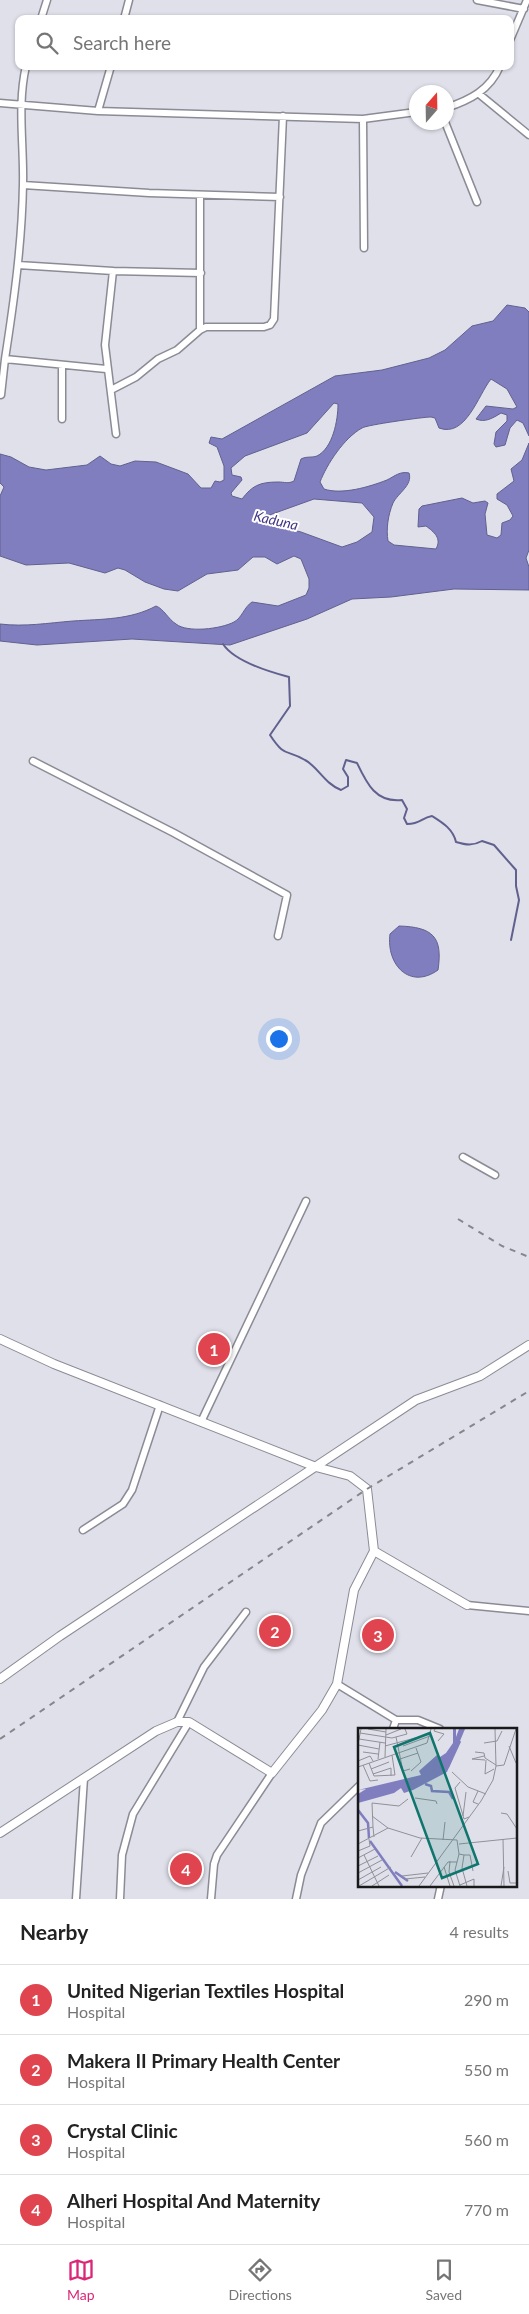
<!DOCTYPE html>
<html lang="en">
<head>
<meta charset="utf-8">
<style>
	:root { --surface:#fff; --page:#f2f2f2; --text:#222; --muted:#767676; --line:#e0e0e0; --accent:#db2777 }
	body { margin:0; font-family:Lato,sans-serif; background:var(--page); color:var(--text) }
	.compass { position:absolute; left:409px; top:85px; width:45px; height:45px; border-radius:50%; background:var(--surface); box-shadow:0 1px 4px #0004; rotate:20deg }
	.you { position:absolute; left:278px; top:1038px; width:18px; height:18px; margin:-12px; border:4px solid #fff; border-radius:50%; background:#1a73e8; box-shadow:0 0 0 8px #1a73e833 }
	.badge { display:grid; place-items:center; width:32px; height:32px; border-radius:50%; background:var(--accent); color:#fff; font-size:16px; font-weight:700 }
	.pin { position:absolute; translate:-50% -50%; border:2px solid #fff; box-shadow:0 1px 5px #0006 }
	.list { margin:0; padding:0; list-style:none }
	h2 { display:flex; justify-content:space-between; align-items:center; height:65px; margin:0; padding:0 20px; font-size:21px }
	h2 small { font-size:16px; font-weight:400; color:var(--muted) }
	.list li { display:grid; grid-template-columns:32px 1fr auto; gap:15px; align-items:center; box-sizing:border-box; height:70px; padding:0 20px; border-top:1px solid var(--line) }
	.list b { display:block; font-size:19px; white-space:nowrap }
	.list p { margin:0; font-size:16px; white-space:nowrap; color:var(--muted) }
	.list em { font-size:16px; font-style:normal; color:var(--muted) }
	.icon { flex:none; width:28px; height:28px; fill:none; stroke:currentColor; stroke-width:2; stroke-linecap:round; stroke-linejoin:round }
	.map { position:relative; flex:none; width:529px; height:1899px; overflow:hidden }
	.search { position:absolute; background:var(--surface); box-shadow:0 1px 4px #0004; left:15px; right:15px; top:15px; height:55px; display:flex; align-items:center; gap:12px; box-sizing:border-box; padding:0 18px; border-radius:10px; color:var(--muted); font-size:19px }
	.sheet { height:345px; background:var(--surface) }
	nav { display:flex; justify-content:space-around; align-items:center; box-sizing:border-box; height:70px; border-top:1px solid var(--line); background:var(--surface); font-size:14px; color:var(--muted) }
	nav a { display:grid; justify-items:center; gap:2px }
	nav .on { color:var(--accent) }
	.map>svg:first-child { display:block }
	.water { fill:#807ebf; stroke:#61608e; fill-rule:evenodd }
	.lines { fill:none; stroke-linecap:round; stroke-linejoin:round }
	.stream { stroke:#61608e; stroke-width:2 }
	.minor-casing { stroke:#8b8b95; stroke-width:9 }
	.tertiary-casing { stroke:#8b8b95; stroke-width:10 }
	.minor { stroke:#fff; stroke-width:6 }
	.tertiary { stroke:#fff; stroke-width:8 }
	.rail { stroke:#86868d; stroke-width:2; stroke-dasharray:6 6; stroke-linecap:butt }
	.labels { text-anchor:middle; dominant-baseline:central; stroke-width:4; stroke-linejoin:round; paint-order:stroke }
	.water-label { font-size:14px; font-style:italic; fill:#403685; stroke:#fff }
	.inset-river { fill:none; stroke:#807ebf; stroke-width:2.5 }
	.inset-road { fill:none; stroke:#909098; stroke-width:1 }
	.view { fill:#0f766e; fill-opacity:0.15; stroke:#0f766e; stroke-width:2.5 }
	.inset-edge { fill:none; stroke:#19191c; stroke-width:2.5 }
</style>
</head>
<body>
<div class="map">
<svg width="529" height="1899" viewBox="0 0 529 1899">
	<rect width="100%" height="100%" fill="#dfe0ea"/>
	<path class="water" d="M507,305L525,308L529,312V436L523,423L517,420L510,428L505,445L496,447L494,444L496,432L507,421V415L501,413C493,418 485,423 476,419L486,406L513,409L517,407L507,389L491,379C478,395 466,438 439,428L435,418L431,417C423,417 366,425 362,428C344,438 327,464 320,482L324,489C342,495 369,487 387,480C395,476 400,471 409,473C413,485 398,493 393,503C388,515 386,529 388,541L394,545L436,549C442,538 434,532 426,526L418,527L419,509L422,506L462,498L473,503L485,501L488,503L485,514L487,535L497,538L501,535L502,523L510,520L513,516L507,505L497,499V494L514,481L511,469L522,460L529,443V550L526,558L529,567V590L454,589L391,597L352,599L307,619L230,645L132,639L37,645L0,641V624C25,627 48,623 73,621C102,619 130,620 156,606C164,609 168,619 176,624C187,633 221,629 234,622C242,618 244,607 252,602L278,606L306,595L309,588V579L301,559L294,556L277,564L265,557H253L238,570L207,574L178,591L164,589L145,582L125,570L118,568L105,573L69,563L26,565L0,556V496L4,487L0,483V454L11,457L29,467L46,470L87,465L100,456L111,464L120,466L135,461L156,462L188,474L201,488H211L215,481L220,482L224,480V466L217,447L209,443L211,437L222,439L335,376L382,370L429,358L445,350L472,326L493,321ZM334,403L338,404C338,420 333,448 317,456C311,458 307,456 301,459L294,481C288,484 285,482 278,482C259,482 252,486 242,499L232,496L231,493L242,480L241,477L232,475L231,468L245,456L307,433ZM314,499L362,503L374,517L372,532L357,542L342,547L301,532L262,522L264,517Z
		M399,926C433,927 443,937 438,970C410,990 386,965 390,934Z"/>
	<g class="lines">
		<path class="stream" d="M223,644C234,661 270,672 289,677L290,706L270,735C285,758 286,749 305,760C318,767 325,784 341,790L348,786V777L343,769L346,760L357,763C367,784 376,803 402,800L407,809L404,818L407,824C421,824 421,818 432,816C443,823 453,829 456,842C466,845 473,846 482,841L494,845L516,870V886L519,900L511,940"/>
		<defs>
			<path id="minor" d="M477,0L524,9
				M41,19L47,0
				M124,19L129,0
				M510,40L527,0
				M26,66C17,105 24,145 23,184C22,243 14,301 5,359L106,369
				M479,94L529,135
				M0,103L98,111L363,119L416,112
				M446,108C470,100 490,90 500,66
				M98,111L111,66
				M363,119L364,248
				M445,122L477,202
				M23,185L149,193L280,197
				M200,195V330
				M18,265L113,271L201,273
				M113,271L105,345L116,434
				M62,365V419
				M111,390L136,377L158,359L177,350L200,330L206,327H264L270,325L274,319L283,116
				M1,395L5,359
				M33,761L174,833L287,895L278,936
				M463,1157L495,1175
				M201,1422L306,1201
				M83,1530L123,1504L132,1490L160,1405
				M467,1605L529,1611
				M337,1684L396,1720L393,1729
				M396,1720H418L440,1729
				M177,1722L204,1667L246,1612
				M76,1899L84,1778
				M120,1899L122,1855L133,1814L189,1722
				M211,1899L214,1864L217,1855L272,1773
				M296,1899L301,1875L321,1823L359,1786
				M438,1899L441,1885"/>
			<path id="tertiary" d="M0,1339L54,1364L316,1467L350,1476L367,1489L374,1551L354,1590L337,1684L322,1710L272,1773L189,1722H177L156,1731L0,1833
				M374,1551L467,1605
				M0,1679L60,1636L416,1400L480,1376L529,1345"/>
		</defs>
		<use href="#minor" class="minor-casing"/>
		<use href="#tertiary" class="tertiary-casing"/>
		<use href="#minor" class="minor"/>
		<use href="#tertiary" class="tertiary"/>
		<path class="rail" d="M458,1219L502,1246L529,1257
			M0,1739L367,1489L529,1391"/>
	</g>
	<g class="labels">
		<g class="water-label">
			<text transform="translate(276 520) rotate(13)">Kaduna</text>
		</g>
	</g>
	<g transform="translate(358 1728)">
		<rect width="159" height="159" fill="#dfe0ea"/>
		<path d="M95,1H98V9L101,1H107L89,44L55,62L46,65L43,60L36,65L0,75V66L8,61L0,62L63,47L61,43L79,27L82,29L88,25L95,15Z" fill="#807ebf"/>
		<path class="inset-river" d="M86,39H90L102,13M67,56L73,58L74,63L91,64L95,71M0,82L10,95L11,110M12,113L44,158M37,144L50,153"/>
		<path class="inset-road" d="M10,1L28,4M77,1L76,3L86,6L80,13M137,1L138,38M2,5L34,10L49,6L47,1M28,7L43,1M38,9L45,43L52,41M1,11L27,15M126,15L139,13L144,3M0,16L3,1M0,17L21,21M27,18L72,6M45,18L72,8M151,18L158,35M5,24L20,26M117,24L126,25L127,30L138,37M126,28L114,31L127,32M27,29L28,1M20,31L22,14M42,31L60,25M128,32L127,46L136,41M0,33L12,28L15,33M11,35L16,48L37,47L34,27M5,37L12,53L20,52M0,39L69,15L73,1M13,41L31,34M53,43L63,34L58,20M94,44L110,59L128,66M15,46L33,40V48M102,54L97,60L106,91L111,89M120,63L115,74L120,76M57,70L78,73L79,76M143,85L149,86L159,101M14,88L30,100M105,88L108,64M15,99L14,75L41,78L50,71M0,103L15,99L16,109M145,111L146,158M85,112L87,94M0,116L30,100L62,110L99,112L101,126L97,142L102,158M101,116L159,110M0,123L12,118L11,111M101,126L106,127L104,140L109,158M6,127L21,158M106,127H112L115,143M53,129L64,110M0,130L17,121M92,133L91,144L96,158M0,138L20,128M86,139L92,158M150,143L152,155H158M0,145L24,132M44,148L70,145M47,151L67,149M0,152L23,139M102,157L116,151V158M1,158L33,139M14,158L31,147M61,158L123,73L135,52L138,38L146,37L158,1M72,158L90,134H99M143,158L146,139"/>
		<path class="view" d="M72,5L120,136L84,150L36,19Z"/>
		<rect width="159" height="159" class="inset-edge"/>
	</g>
</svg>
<svg class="compass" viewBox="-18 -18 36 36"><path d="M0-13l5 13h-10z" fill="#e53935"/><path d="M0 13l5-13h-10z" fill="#767676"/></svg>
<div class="you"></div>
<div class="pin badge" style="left:214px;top:1349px;background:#e0444e">1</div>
<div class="pin badge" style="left:275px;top:1631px;background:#e0444e">2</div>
<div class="pin badge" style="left:378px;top:1635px;background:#e0444e">3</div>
<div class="pin badge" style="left:186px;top:1869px;background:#e0444e">4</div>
<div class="search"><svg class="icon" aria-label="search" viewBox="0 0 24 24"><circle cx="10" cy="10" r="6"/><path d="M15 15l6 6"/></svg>Search here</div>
</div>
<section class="sheet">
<h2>Nearby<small>4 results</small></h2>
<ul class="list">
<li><span class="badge" style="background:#e0444e">1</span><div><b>United Nigerian Textiles Hospital</b><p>Hospital</p></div><em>290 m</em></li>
<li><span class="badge" style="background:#e0444e">2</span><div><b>Makera II Primary Health Center</b><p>Hospital</p></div><em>550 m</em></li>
<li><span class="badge" style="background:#e0444e">3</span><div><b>Crystal Clinic</b><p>Hospital</p></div><em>560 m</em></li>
<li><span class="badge" style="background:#e0444e">4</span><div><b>Alheri Hospital And Maternity</b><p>Hospital</p></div><em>770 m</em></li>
</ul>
</section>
<nav>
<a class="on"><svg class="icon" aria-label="map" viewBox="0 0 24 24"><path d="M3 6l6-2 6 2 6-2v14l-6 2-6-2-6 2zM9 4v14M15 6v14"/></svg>Map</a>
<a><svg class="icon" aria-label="directions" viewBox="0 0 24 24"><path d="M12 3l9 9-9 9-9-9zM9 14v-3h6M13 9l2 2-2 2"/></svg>Directions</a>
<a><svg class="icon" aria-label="saved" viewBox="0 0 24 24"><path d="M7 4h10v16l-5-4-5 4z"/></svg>Saved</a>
</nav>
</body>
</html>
